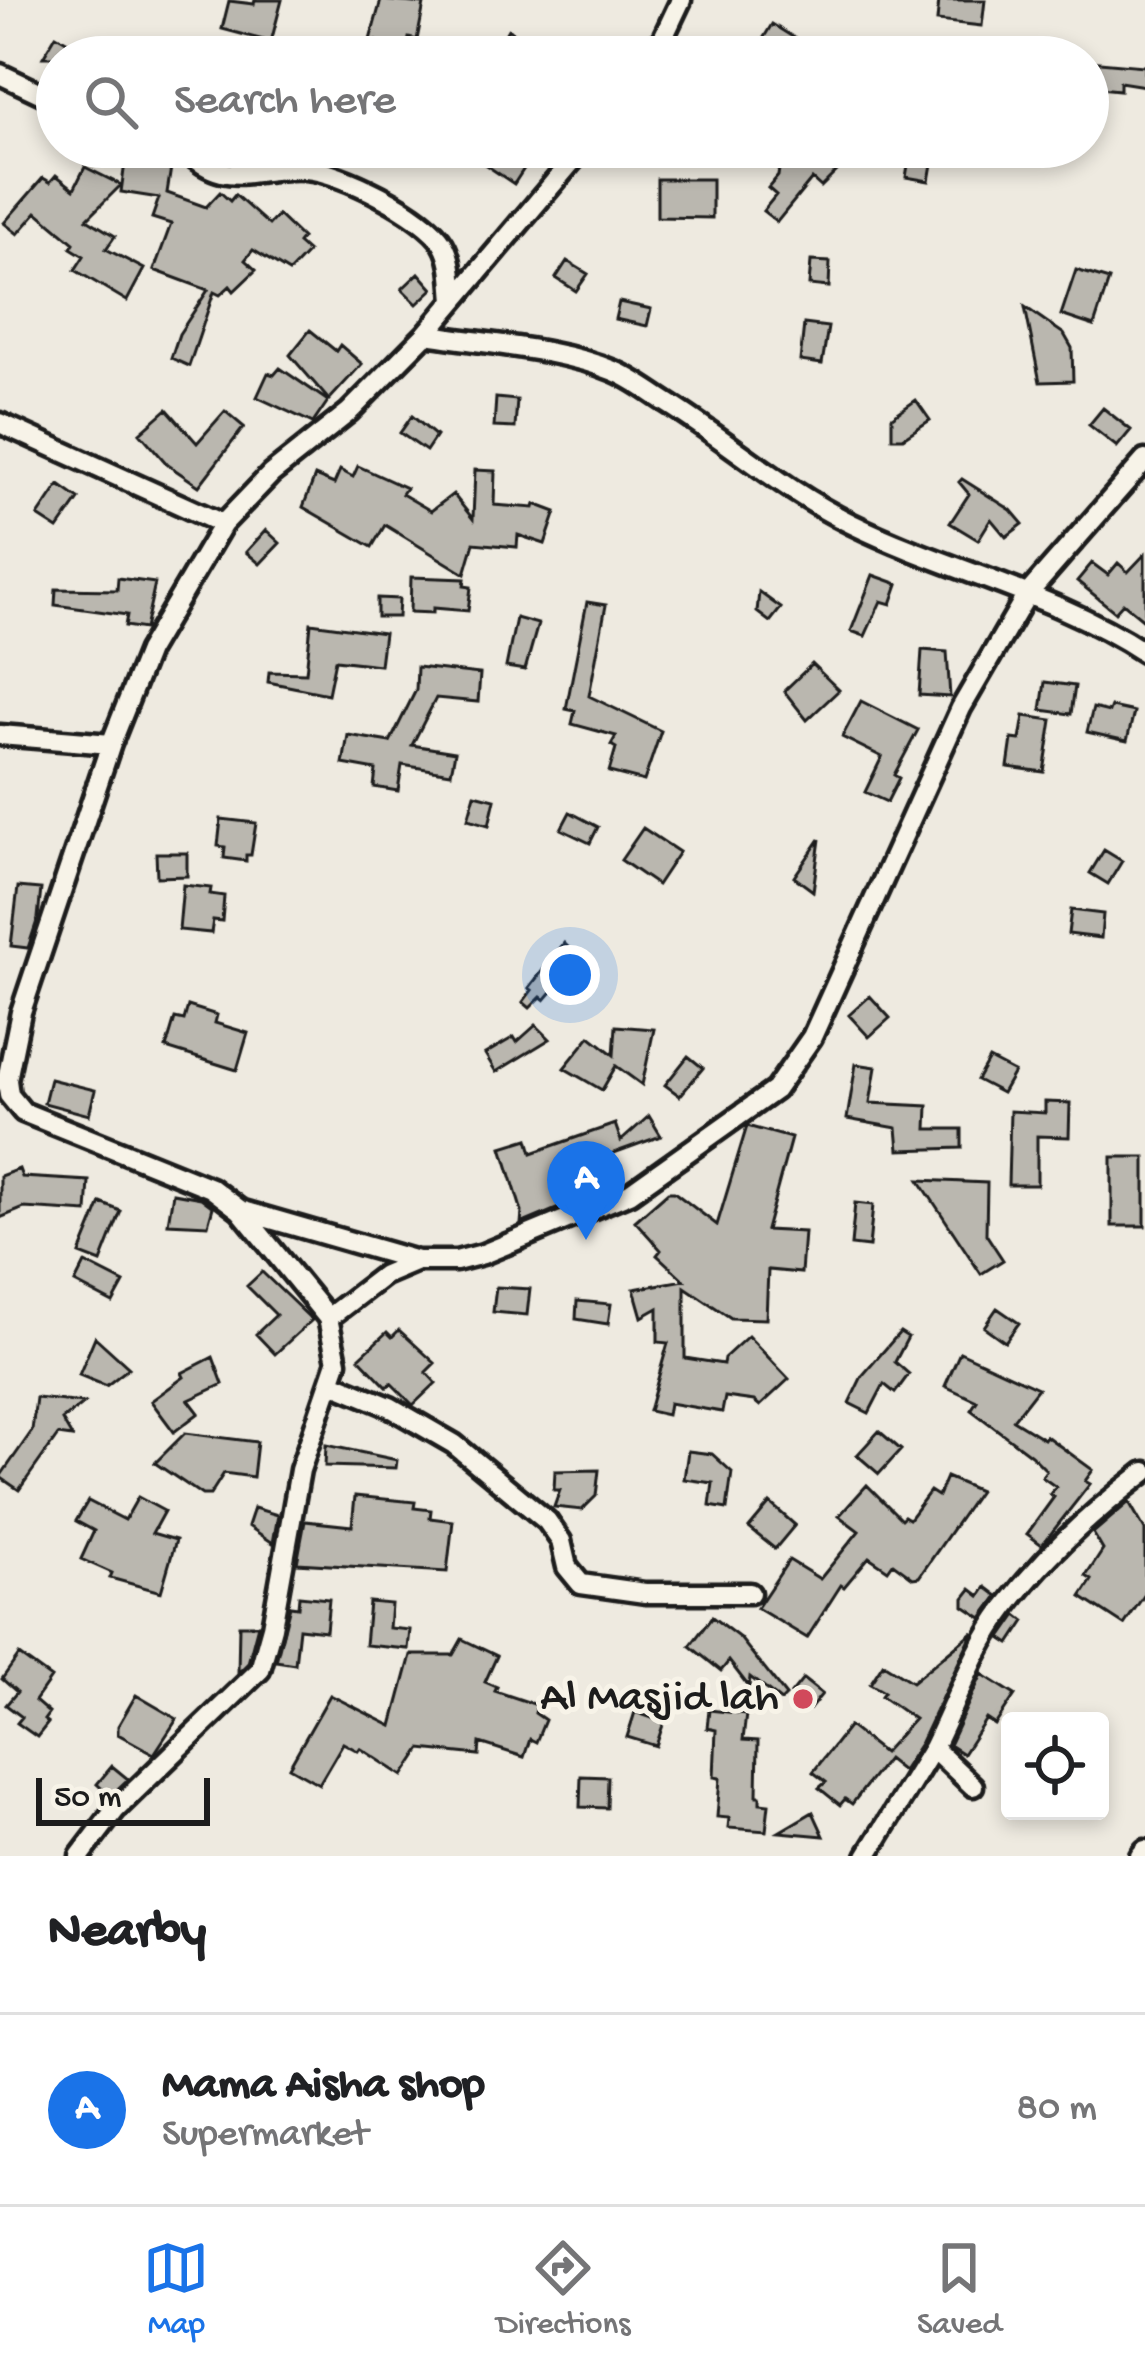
<!DOCTYPE html>
<html lang="en">
<head>
<meta charset="utf-8">
<style>
	:root { --surface:#fff; --page:#f2f2f2; --text:#202124; --muted:#757577; --line:#e0e0e0; --accent:#1a73e8 }
	body { margin:0; font-family:"Gochi Hand",sans-serif; background:var(--page); color:var(--text) }
	.controls { position:absolute; right:36px; bottom:36px; display:grid; overflow:hidden; border-radius:12px; box-shadow:0 6px 18px #0003 }
	.controls button { width:108px; height:108px; display:grid; place-items:center; padding:0; border:0; border-bottom:3px solid var(--line); background:var(--surface); color:var(--text); font:60px sans-serif }
	.scale { position:absolute; left:36px; bottom:30px; width:174px; box-sizing:border-box; padding-left:12px; border:6px solid #1c1c1c; border-top:0; font-size:33px; line-height:42px; white-space:nowrap; color:#1c1c1c; -webkit-text-stroke:9px #f7f3e8; paint-order:stroke }
	.you { position:absolute; left:570px; top:975px; width:42px; height:42px; margin:-30px; border:9px solid #fff; border-radius:50%; background:#1a73e8; box-shadow:0 0 0 18px #1a73e833 }
	.badge { display:grid; place-items:center; width:78px; height:78px; border-radius:50%; background:var(--accent); color:#fff; font-size:39px; font-weight:700 }
	.pin { position:absolute; translate:-50% -99px; filter:drop-shadow(0 3px 6px #0008) }
	.pin::after { content:''; position:absolute; top:63px; width:42px; height:36px; background:inherit; clip-path:polygon(0 0,100% 0,50% 100%) }
	.list { margin:0; padding:0; list-style:none }
	h2 { display:flex; justify-content:space-between; align-items:center; height:156px; margin:0; padding:0 48px; font-size:51px }
	h2 small { font-size:39px; font-weight:400; color:var(--muted) }
	.list li { display:grid; grid-template-columns:78px 1fr auto; gap:36px; align-items:center; box-sizing:border-box; height:192px; padding:0 48px; border-top:3px solid var(--line) }
	.list b { display:block; font-size:45px; white-space:nowrap }
	.list p { margin:0; font-size:39px; white-space:nowrap; color:var(--muted) }
	.list em { font-size:39px; font-style:normal; color:var(--muted) }
	.icon { flex:none; width:66px; height:66px; fill:none; stroke:currentColor; stroke-width:2; stroke-linecap:round; stroke-linejoin:round }
	.map { position:relative; flex:none; width:1145px; height:1856px; overflow:hidden }
	.search { position:absolute; background:var(--surface); box-shadow:0 6px 18px #0003; left:36px; right:36px; top:36px; height:132px; display:flex; align-items:center; gap:30px; box-sizing:border-box; padding:0 42px; border-radius:66px; color:var(--muted); font-size:45px }
	.sheet { height:348px; background:var(--surface) }
	nav { display:flex; justify-content:space-around; align-items:center; box-sizing:border-box; height:168px; border-top:3px solid var(--line); background:var(--surface); font-size:33px; color:var(--muted) }
	nav a { display:grid; justify-items:center; gap:6px }
	nav .on { color:var(--accent) }
	.map>svg:first-child { display:block }
	.building { fill:#bab7af; stroke:#1c1c1c; stroke-width:3 }
	.lines { fill:none; stroke-linecap:round; stroke-linejoin:round }
	.minor-casing { stroke:#1c1c1c; stroke-width:27 }
	.minor { stroke:#f7f3e8; stroke-width:18 }
	.poi-dot { fill:#d1495b; stroke:#f7f3e8; stroke-width:4.5 }
	.labels { text-anchor:middle; dominant-baseline:central; stroke-width:10; stroke-linejoin:round; paint-order:stroke }
	.poi-label { font-size:45px; fill:#1c1c1c; stroke:#f7f3e8; text-anchor:end }
</style>
</head>
<body>
<div class="map">
<svg width="1145" height="1856" viewBox="0 0 1145 1856">
	<rect width="100%" height="100%" fill="#eeeae0"/>
	<filter id="ink" filterUnits="userSpaceOnUse"><feTurbulence type="fractalNoise" baseFrequency=".00833" numOctaves="2"/><feDisplacementMap in="SourceGraphic" scale="24" xChannelSelector="R" yChannelSelector="G"/><feConvolveMatrix kernelMatrix="1 2 1 2 8 2 1 2 1" color-interpolation-filters="sRGB"/></filter>
	<g filter="url(#ink)">
		<path class="building" d="M255,0H282L271,42L222,29L229,1L254,4Z
			M381,0L424,4L417,40L409,38L405,57H384L386,43L370,40Z
			M939,0H985L982,26L937,21Z
			M772,24L804,44L796,57H752Z
			M508,29L524,39L514,57H492Z
			M56,35L94,57H43Z
			M1088,61L1145,66V86L1120,82V90L1088,87Z
			M142,147H161L159,159L172,161L167,193L206,207L220,192L230,201L235,195L269,225L278,215L302,238L298,243L308,252L289,272L253,250L245,260L256,270L234,291L230,286L220,295L214,292L189,366L171,358L179,334L208,290L154,270L171,224L152,218L159,198L121,192L127,148Z
			M459,147H538L514,184Z
			M911,147H935L929,181L906,177Z
			M782,148L851,157L821,187L812,179L777,222L763,211L776,195L768,188L778,176Z
			M85,167L121,185L87,219L115,236L106,249L144,269L127,301L75,270L84,256L71,248L74,243L37,212L18,234L4,223L43,178L50,182L56,175L74,189Z
			M657,179H712V218L657,217Z
			M567,261L588,274L576,291L556,278Z
			M811,261L830,262L829,287L809,285Z
			M1076,270L1109,280L1094,326L1061,315Z
			M419,273L433,289L417,304L402,289Z
			M619,302L651,309L647,326L615,319Z
			M1025,307L1064,334L1072,348L1073,381L1040,382Z
			M804,324L828,327L822,364L800,361Z
			M310,330L336,351L340,345L362,364L329,400L290,355Z
			M280,368L328,401L313,423L257,397L268,373L274,375Z
			M496,398L517,400L515,428L494,427Z
			M916,400L930,420L903,438H892V417Z
			M1103,408L1131,430L1117,447L1089,425Z
			M167,409L197,443L225,411L244,427L199,486L168,465L140,433Z
			M412,416L436,436L426,451L400,433Z
			M358,466L406,488L402,494L431,511L453,494L473,519L475,470L495,471L494,505L534,508L535,504L556,512L545,544L518,535L517,547L474,543L465,574L385,525L372,547L303,507L315,476L334,484L340,470L353,477Z
			M962,479L1011,510L1023,524L1006,537L991,519L978,540L950,523L969,494L959,482Z
			M59,485L79,499L58,529L38,516Z
			M266,530L280,543L260,564L246,552Z
			M1145,554V621L1123,603L1115,612L1077,581L1092,563L1108,575L1118,563L1128,572Z
			M873,575L898,584L891,604L881,601L865,636L851,631Z
			M411,577L465,579L464,586L471,587L468,611L433,608V613L410,612Z
			M118,578L155,583L145,629L125,626L127,615L55,605L56,589L117,590Z
			M759,592L781,608L770,622L757,612Z
			M377,598L399,599L398,617H377Z
			M587,602L606,605L589,696L661,731L644,781L609,772L616,748L611,745L616,736L572,724L575,711L566,709Z
			M516,618L538,624L525,670L506,667Z
			M311,623L384,633L380,665L335,660L328,694L268,682L269,672L306,673Z
			M922,650L947,652L950,697L919,695Z
			M812,664L839,690L807,720L784,691Z
			M417,667L480,674L478,702L436,698L412,745L455,752L451,773L402,765L398,791L374,787L376,770L343,764L348,735L390,742L416,690Z
			M1045,682L1075,686L1071,714L1041,710Z
			M861,701L918,730L894,775L899,778L887,802L865,792L882,757L842,737Z
			M1111,707L1134,712L1127,741L1087,732L1093,708L1109,712Z
			M1024,716L1052,720L1044,772L1008,767L1012,739L1020,740Z
			M475,794L495,799L489,825L468,819Z
			M570,812L598,827L590,843L561,829Z
			M221,819L256,823L251,855H246V861L224,858L225,847L218,846Z
			M643,828L679,852L657,885L621,860Z
			M820,839L813,891L794,877Z
			M1104,850L1122,861L1108,884L1090,873Z
			M156,853H187V876L157,877Z
			M183,885L211,888L210,894L224,896L222,921L213,920L211,933L179,930Z
			M18,887L41,889L38,918L28,948L11,946Z
			M1071,910L1103,914L1101,938L1068,934Z
			M564,943L580,959L545,1000L541,997L530,1008L523,1002L532,990L529,988Z
			M870,996L890,1018L869,1037L849,1015Z
			M188,1006L217,1015L215,1023L248,1033L237,1070L166,1048L175,1018L184,1020Z
			M536,1025L550,1039L496,1072L485,1054L514,1037L517,1042Z
			M616,1026L654,1029L642,1085L616,1066L602,1090L564,1068L590,1036L614,1055Z
			M688,1056L703,1068L680,1096L665,1085Z
			M989,1059L1014,1072L1002,1093L977,1080Z
			M856,1064L876,1067L870,1103L928,1106L927,1129H962V1148L899,1150L897,1128L847,1119Z
			M50,1079L95,1090L89,1115L44,1103Z
			M1045,1102L1070,1103L1069,1137L1037,1136V1185H1008L1010,1111L1045,1113Z
			M649,1116L661,1136L611,1154L621,1182L521,1224L522,1212L502,1147L528,1139L532,1153L615,1124L621,1141Z
			M747,1126L791,1138L766,1230L804,1232L801,1273L768,1270L766,1319L731,1318L685,1287V1358L723,1364L724,1358L748,1336L789,1379L760,1406L754,1401L725,1397L722,1412L669,1403L667,1415L649,1411L668,1343L658,1342V1308L642,1317L634,1289L684,1280L657,1255L661,1250L635,1221L668,1192H674L717,1225Z
			M1112,1157H1145V1226H1112Z
			M19,1169L22,1177L89,1181L87,1212L24,1208L0,1218V1176Z
			M919,1180L987,1183L986,1234L1003,1260L981,1274Z
			M173,1193L201,1198L213,1207L208,1225L168,1223Z
			M101,1203L121,1211L101,1262L80,1254Z
			M855,1203L873,1205L869,1247L851,1245Z
			M85,1263L124,1283L113,1303L75,1283Z
			M262,1272L312,1320L275,1354L256,1334L276,1315L247,1286Z
			M496,1287L530,1289L527,1315L493,1312Z
			M577,1301L611,1304L608,1324L576,1319Z
			M997,1308L1019,1323L1005,1342L984,1327Z
			M399,1330L435,1363L426,1372L436,1383L413,1405L391,1383L387,1387L359,1358L387,1332L392,1337Z
			M900,1332L908,1337L895,1362L909,1374L895,1393L884,1384L869,1413L849,1403L862,1376Z
			M95,1337L129,1368L106,1386L79,1375Z
			M960,1352L1038,1388L1013,1420L1044,1439L1046,1436L1093,1470L1085,1481L1090,1484L1042,1545L1027,1534L1054,1497L1050,1494L1056,1487L1042,1477L1046,1470L1031,1455L971,1410L977,1401L945,1386Z
			M213,1357L223,1384L189,1400L199,1413L174,1432L151,1401L184,1377L182,1373Z
			M36,1398L84,1403L62,1420L72,1437L58,1435L19,1490L0,1477L32,1431Z
			M879,1431L901,1450L879,1474L857,1455Z
			M185,1433L257,1442L253,1477L224,1473L210,1495H202L155,1463Z
			M326,1445L397,1460L396,1468L325,1466Z
			M688,1451L712,1454L732,1472L727,1509L710,1506L713,1483L684,1479Z
			M599,1470L596,1496L582,1510L554,1507L560,1490H554L555,1471Z
			M946,1477L979,1491L919,1577L913,1578L893,1563L888,1570L869,1557L844,1587L841,1585L807,1638L757,1608L789,1560L820,1579L859,1531L839,1516L867,1485L901,1519L904,1516L909,1519L930,1491L938,1496Z
			M355,1496L415,1502L414,1508L431,1510L430,1518L453,1521L447,1572L297,1563L305,1521L352,1526Z
			M138,1497L164,1511L152,1533L176,1540L161,1592L110,1578L112,1573L81,1559L94,1531L76,1521L88,1501L125,1520Z
			M1129,1502L1145,1530V1594L1124,1625L1081,1597L1092,1580L1086,1576L1103,1550L1093,1533Z
			M770,1503L795,1525L775,1549L749,1528Z
			M254,1508L278,1515L273,1543L248,1526Z
			M986,1587L998,1596L982,1618L964,1606V1598L971,1589L980,1596Z
			M299,1596L329,1599L326,1631L299,1628L295,1664L276,1661L290,1606L298,1607Z
			M369,1602L391,1604L389,1628L410,1630L408,1649L365,1645Z
			M1017,1615L1025,1621L1010,1644L1001,1638Z
			M712,1617L740,1638L786,1696L781,1701L750,1677L749,1687L729,1661L721,1671L690,1646Z
			M239,1625H258L248,1663L238,1673Z
			M973,1632L921,1742L902,1771L887,1759L852,1804L845,1799L840,1805L819,1788L826,1782L813,1772L849,1726L883,1753L914,1719L881,1696L884,1692L870,1684L883,1664L912,1682Z
			M462,1639L497,1656L485,1682L497,1687L495,1691L537,1705L535,1713L545,1720L536,1742L530,1739L524,1757L480,1743L479,1755L421,1749L403,1776L360,1748L358,1751L343,1743L319,1784L289,1767L330,1695L392,1726L411,1655H453Z
			M19,1655L51,1678L35,1701L49,1713L44,1720L48,1723L37,1737L17,1723L22,1717L6,1705L17,1692L2,1679Z
			M982,1674L1015,1695L995,1725L986,1719L963,1754L949,1745Z
			M803,1679L822,1694L810,1709L791,1694Z
			M136,1695L177,1719L154,1754L118,1734V1726Z
			M709,1710L746,1714L743,1740L758,1741L757,1796H760V1803L769,1804L766,1831L728,1828L729,1818L717,1817L720,1778L714,1777L716,1730L707,1728Z
			M635,1712L664,1722L656,1746L627,1737Z
			M112,1766L128,1779L110,1796L97,1784Z
			M581,1776L608,1777L607,1808L580,1807Z
			M813,1812L824,1836L779,1832Z"/>
		<g class="lines">
			<defs>
				<path id="minor" d="M654,57L681,0
					M0,74L57,101
					M182,147C227,192 249,166 305,169C340,171 425,214 443,244C453,261 452,281 454,300
					M426,334C484,344 559,348 614,371C634,379 651,393 669,404C731,443 786,492 852,524C948,571 1056,594 1145,653
					M0,423L223,524
					M0,735L111,744
					M240,1210L417,1261
					M328,1318L384,1275L417,1261H456L483,1254L630,1193L775,1090L812,1037L961,708L1026,596L1145,460
					M332,1383L390,1407L454,1444L547,1521L561,1541L567,1567L581,1584L645,1593H750
					M973,1786L933,1748C956,1702 974,1649 1005,1608C1043,1557 1095,1510 1145,1472
					M80,1856L115,1810L260,1670L272,1627L300,1470L337,1362L328,1318L240,1210L211,1188L23,1112L9,1095L7,1080L21,1012L111,744L148,651L223,524L271,474L349,412L426,334L584,147
					M867,1856L933,1748
					M1140,1856L1145,1850"/>
			</defs>
			<use href="#minor" class="minor-casing"/>
			<use href="#minor" class="minor"/>
		</g>
	</g>
	<circle class="poi-dot" cx="803" cy="1699" r="12"/>
	<g class="labels">
		<g class="poi-label">
			<text x="779" y="1699">Al Masjid lah</text>
		</g>
	</g>
</svg>
<div class="controls">
<button><svg class="icon" aria-label="locate" viewBox="0 0 24 24"><circle cx="12" cy="12" r="6"/><path d="M12 2v4M12 18v4M2 12h4M18 12h4"/></svg></button>
</div>
<div class="scale">50 m</div>
<div class="you"></div>
<div class="pin badge" style="left:586px;top:1240px">A</div>
<div class="search"><svg class="icon" aria-label="search" viewBox="0 0 24 24"><circle cx="10" cy="10" r="6"/><path d="M15 15l6 6"/></svg>Search here</div>
</div>
<section class="sheet">
<h2>Nearby<small></small></h2>
<ul class="list">
<li><span class="badge">A</span><div><b>Mama Aisha shop</b><p>Supermarket</p></div><em>80 m</em></li>
</ul>
</section>
<nav>
<a class="on"><svg class="icon" aria-label="map" viewBox="0 0 24 24"><path d="M3 6l6-2 6 2 6-2v14l-6 2-6-2-6 2zM9 4v14M15 6v14"/></svg>Map</a>
<a><svg class="icon" aria-label="directions" viewBox="0 0 24 24"><path d="M12 3l9 9-9 9-9-9zM9 14v-3h6M13 9l2 2-2 2"/></svg>Directions</a>
<a><svg class="icon" aria-label="saved" viewBox="0 0 24 24"><path d="M7 4h10v16l-5-4-5 4z"/></svg>Saved</a>
</nav>
</body>
</html>
